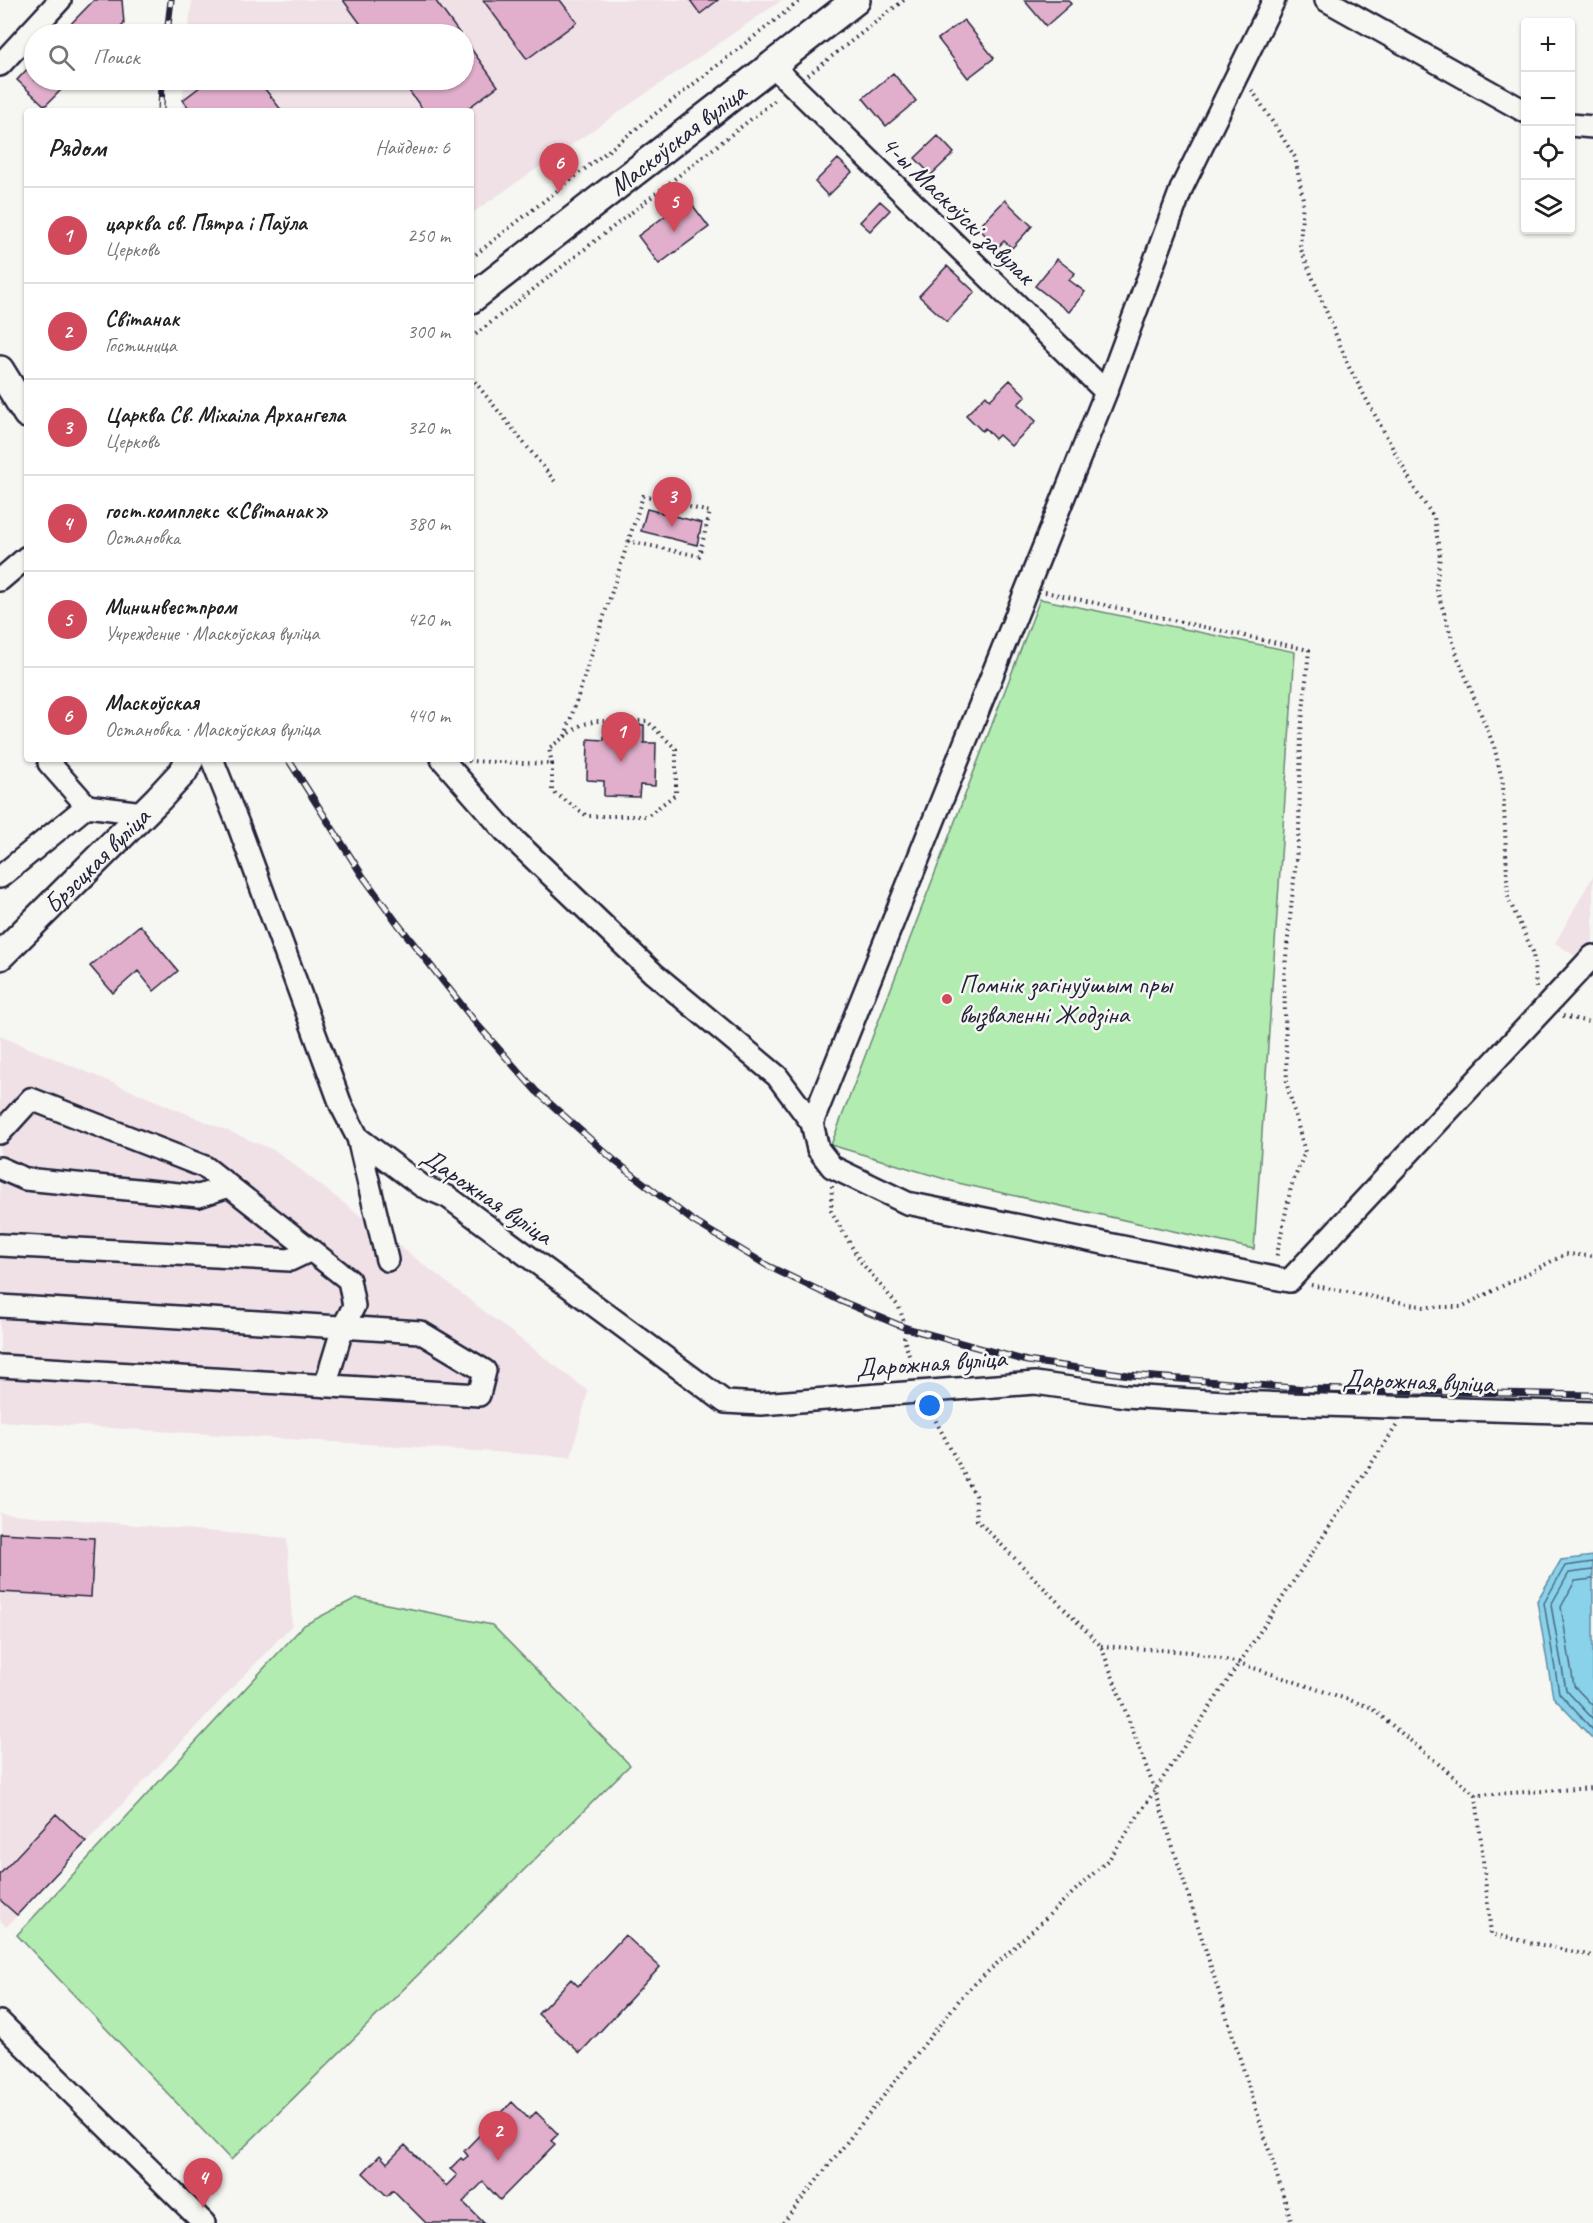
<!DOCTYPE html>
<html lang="ru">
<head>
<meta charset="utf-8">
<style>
	:root { --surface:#fff; --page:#f2f2f2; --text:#222; --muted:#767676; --line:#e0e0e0; --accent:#d1495b }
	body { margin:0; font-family:Caveat,sans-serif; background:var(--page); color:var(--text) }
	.controls { position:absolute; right:18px; top:18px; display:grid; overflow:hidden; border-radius:6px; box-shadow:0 2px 4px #0004 }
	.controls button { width:54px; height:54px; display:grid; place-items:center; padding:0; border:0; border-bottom:2px solid var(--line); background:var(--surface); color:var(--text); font:30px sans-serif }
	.you { position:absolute; left:930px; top:1406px; width:21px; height:21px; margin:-15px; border:4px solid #fff; border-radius:50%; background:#1a73e8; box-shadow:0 0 0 9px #1a73e833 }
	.badge { display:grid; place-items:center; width:39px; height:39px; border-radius:50%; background:var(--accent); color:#fff; font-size:20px; font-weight:700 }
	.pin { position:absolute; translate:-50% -50px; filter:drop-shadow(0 2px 3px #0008) }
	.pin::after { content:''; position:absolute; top:32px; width:21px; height:18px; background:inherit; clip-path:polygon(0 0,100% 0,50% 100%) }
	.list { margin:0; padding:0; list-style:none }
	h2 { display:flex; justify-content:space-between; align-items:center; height:78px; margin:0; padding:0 24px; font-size:26px }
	h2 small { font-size:20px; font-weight:400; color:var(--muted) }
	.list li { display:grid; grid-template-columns:39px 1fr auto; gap:18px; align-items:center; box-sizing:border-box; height:96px; padding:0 24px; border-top:2px solid var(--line) }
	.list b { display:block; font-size:22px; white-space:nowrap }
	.list p { margin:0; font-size:20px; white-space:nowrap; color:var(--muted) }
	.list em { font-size:20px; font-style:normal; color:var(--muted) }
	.icon { flex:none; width:33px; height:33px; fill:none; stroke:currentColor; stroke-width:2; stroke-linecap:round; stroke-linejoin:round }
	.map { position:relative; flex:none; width:1593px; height:2223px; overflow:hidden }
	.search { position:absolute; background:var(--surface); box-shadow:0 2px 4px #0004; left:24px; top:24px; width:450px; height:66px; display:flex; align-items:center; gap:15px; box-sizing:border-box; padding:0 21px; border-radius:33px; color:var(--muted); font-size:22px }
	.panel { position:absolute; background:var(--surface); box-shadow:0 2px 4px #0004; left:24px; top:108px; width:450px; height:654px; border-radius:6px }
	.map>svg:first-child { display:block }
	.built { fill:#f0e1e7 }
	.green { fill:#b2ecb0; stroke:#6a8776; stroke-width:1.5 }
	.water { fill:#89d2ea; stroke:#608ca4; stroke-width:1.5 }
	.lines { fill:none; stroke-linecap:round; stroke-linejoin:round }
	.shore { stroke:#4b6881; stroke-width:1.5 }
	.building { fill:#e1afcc; stroke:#22223b; stroke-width:1.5 }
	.minor-casing { stroke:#22223b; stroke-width:26 }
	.major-casing { stroke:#22223b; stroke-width:32 }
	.path { stroke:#22223b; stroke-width:4; stroke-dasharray:1.5 4.5; stroke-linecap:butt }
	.minor { stroke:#f6f6f2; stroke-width:21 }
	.major { stroke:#f6f6f2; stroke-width:27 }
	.rail-casing { stroke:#22223b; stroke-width:7 }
	.rail { stroke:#f6f6f2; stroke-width:4.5; stroke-dasharray:14; stroke-linecap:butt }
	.poi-dot { fill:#d1495b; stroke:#f6f6f2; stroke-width:2 }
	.labels { text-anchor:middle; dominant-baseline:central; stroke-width:5; stroke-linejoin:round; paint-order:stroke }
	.street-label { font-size:26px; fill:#22223b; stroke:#f6f6f2 }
	.poi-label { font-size:26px; fill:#22223b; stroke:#f6f6f2; text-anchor:start }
</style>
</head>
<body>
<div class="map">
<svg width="1593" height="2223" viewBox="0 0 1593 2223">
	<rect width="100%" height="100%" fill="#f6f6f2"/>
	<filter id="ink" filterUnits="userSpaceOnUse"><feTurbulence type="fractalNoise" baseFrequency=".0167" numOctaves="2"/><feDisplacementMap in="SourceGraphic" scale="12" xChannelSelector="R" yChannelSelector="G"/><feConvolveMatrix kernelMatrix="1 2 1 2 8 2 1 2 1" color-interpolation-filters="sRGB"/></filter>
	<g filter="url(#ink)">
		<path class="built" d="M192,0H782L471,214V111H182L184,80H464V34H188Z
			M1593,876V967L1555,943Z
			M0,1036L276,1151L588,1391L571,1457L0,1421Z
			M0,1513L287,1538L292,1625L6,1927L0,1920Z"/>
		<path class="green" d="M1040,599L1295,652L1254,1249L958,1183L831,1145Z
			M356,1598L492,1625L630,1765L231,2160L17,1935L304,1625Z"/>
		<path class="water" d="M1593,1556V1739L1553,1697L1537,1601L1561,1560Z"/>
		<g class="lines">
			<path class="shore" d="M1593,1562L1565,1566L1544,1603L1559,1693L1593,1730
				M1593,1570L1569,1573L1551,1605L1566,1690L1593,1719
				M1593,1579L1575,1581L1561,1607L1574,1686L1593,1706"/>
		</g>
		<path class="building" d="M94,0H122L124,24L114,34H61Z
			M343,0H435L460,34H368Z
			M483,0H560L577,22L527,59Z
			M690,0H718L700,14Z
			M1024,0H1068L1071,4L1046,26Z
			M964,20L994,58L968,78L938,39Z
			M464,39L498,86L464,111H424L401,80H464Z
			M34,62V80H71L45,106L17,80Z
			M893,73L916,101L886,126L863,98Z
			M209,80H258L282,111H191L183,100Z
			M938,136L954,153L931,175L915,158Z
			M838,159L852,172L828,196L815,182Z
			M688,199L709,227L659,264L638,236Z
			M1005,200L1032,226L1012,248L1004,241L998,247L978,228Z
			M880,201L890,210L870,231L860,222Z
			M1057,259L1075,273L1069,280L1085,292L1069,312L1035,286Z
			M947,266L975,292L947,322L919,296Z
			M1010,380L1026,396L1018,404L1036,421L1011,446L999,435L995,439L985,428L982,431L966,415L986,395L990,400Z
			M647,509L702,523L697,545L641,531Z
			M604,724L644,725V743H656L655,786L640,785L639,797L604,796V781L587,780L588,739L604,740Z
			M140,925L178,971L154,991L138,971L113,993L90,966Z
			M0,1533L94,1538L91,1597L0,1592Z
			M56,1814L86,1842L17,1915L0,1900V1874Z
			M625,1935L660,1967L580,2053L538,2014L571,1979L578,1986Z
			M512,2102L529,2119L536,2112L558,2134L551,2141L555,2144L500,2200L483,2182L463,2202L484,2223H426L393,2190L387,2196L363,2173L380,2155L387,2163L405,2145L446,2186L457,2175L450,2169L461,2158L463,2160L468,2156L464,2151Z"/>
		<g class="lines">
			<defs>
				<path id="minor" d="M1326,0L1526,112
					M0,65L60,0
					M773,66L1106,392
					M1570,125L1593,127
					M0,580L27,557
					M212,759L238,824L341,1105L358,1138L387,1260
					M442,759L505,831L653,973L777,1076L812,1123L818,1149L832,1167L907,1203L1289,1281L1593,956
					M87,806L143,813
					M0,877L87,806L49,763L53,759
					M812,1123L1106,392L1182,187L1274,0
					M0,1133L31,1099L205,1167L349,1280L354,1306L343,1327L325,1386
					M358,1138L422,1186L448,1197L725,1402L761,1404L1035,1383L1126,1396L1225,1402L1593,1413
					M0,1168L25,1179L199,1196L229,1186
					M0,1245L290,1260L311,1250
					M0,1306L420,1332L485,1371L479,1395L0,1366
					M0,2022L204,2223"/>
				<g id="major">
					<path id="s1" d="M471,299L856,0"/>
					<path d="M0,370L27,414"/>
					<path id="s2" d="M0,956L158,799L183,772L190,759"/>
				</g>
			</defs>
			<use href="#minor" class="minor-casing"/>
			<use href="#major" class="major-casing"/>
			<path class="path" d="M808,75L904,0
				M1252,90L1295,157L1303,199L1300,247L1349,367L1417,493L1434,517L1440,556L1436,587L1458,658L1494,746L1503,784L1508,898L1533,952L1536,988
				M471,258L801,0
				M471,338L778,98
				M471,377L557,484
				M1045,592L1309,650L1301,732L1299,830L1284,977L1287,1085L1305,1152L1291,1187L1276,1259
				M565,736L643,496L710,512L699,556L628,541
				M468,761L552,764L549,748L581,725L596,721H647L676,749V794L647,816H587L552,791V764
				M1563,1016L1593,1023
				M832,1186L831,1211L860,1261L899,1307L906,1328L904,1339L914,1372
				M1311,1285L1425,1307H1461L1566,1254L1593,1256
				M930,1410L975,1495L977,1520L1101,1646L1155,1790L1292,2223
				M1101,1646L1191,1652L1239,1663L1370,1707L1476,1795L1593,1788
				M1476,1795L1491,1934L1593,1956
				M783,2223L964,1994L1110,1858L1397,1425"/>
			<use href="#minor" class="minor"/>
			<use href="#major" class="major"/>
			<defs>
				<path id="rail" d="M167,34L171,0
					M161,111L162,80
					M288,759L362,875L398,924L475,1022L536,1091L615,1161L693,1221L768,1266L843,1302L906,1328L1027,1361L1129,1375L1307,1389L1593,1395"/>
			</defs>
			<use href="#rail" class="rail-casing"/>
			<use href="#rail" class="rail"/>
		</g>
	</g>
	<circle class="poi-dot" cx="947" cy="999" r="6"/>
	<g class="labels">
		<g class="street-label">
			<text stroke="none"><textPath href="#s1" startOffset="261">Маскоўская вуліца</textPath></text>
			<text transform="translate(958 210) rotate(44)">4-ы Маскоўскі завулак</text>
			<text stroke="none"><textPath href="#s2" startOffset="136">Брэсцкая вуліца</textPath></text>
			<text transform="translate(487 1196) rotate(34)">Дарожная вуліца</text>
			<text transform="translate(931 1363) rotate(-4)">Дарожная вуліца</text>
			<text transform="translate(1418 1381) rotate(2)">Дарожная вуліца</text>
		</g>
		<g class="poi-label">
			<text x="959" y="984">Помнік загінуўшым пры<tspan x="959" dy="30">вызваленні Жодзіна</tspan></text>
		</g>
	</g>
</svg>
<div class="controls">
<button>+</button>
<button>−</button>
<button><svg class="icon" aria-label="locate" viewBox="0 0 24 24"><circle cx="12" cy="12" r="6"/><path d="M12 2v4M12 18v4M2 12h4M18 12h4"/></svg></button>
<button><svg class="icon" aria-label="layers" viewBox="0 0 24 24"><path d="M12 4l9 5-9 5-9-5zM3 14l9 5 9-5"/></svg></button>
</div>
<div class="you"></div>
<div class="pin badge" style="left:621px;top:762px">1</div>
<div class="pin badge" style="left:498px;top:2161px">2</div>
<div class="pin badge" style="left:672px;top:527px">3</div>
<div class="pin badge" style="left:203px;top:2208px">4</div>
<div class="pin badge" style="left:674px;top:232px">5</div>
<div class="pin badge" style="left:559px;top:193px">6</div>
<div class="search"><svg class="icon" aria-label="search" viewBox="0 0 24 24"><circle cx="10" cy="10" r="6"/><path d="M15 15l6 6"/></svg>Поиск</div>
<section class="panel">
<h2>Рядом<small>Найдено: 6</small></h2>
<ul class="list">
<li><span class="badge">1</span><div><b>царква св. Пятра і Паўла</b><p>Церковь</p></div><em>250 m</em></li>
<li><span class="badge">2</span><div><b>Світанак</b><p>Гостиница</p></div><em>300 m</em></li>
<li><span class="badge">3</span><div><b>Царква Св. Міхаіла Архангела</b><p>Церковь</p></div><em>320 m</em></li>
<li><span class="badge">4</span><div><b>гост.комплекс «Світанак»</b><p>Остановка</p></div><em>380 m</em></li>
<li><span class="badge">5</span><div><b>Мининвестпром</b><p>Учреждение · Маскоўская вуліца</p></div><em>420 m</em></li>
<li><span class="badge">6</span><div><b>Маскоўская</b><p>Остановка · Маскоўская вуліца</p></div><em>440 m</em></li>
</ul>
</section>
</div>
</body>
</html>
